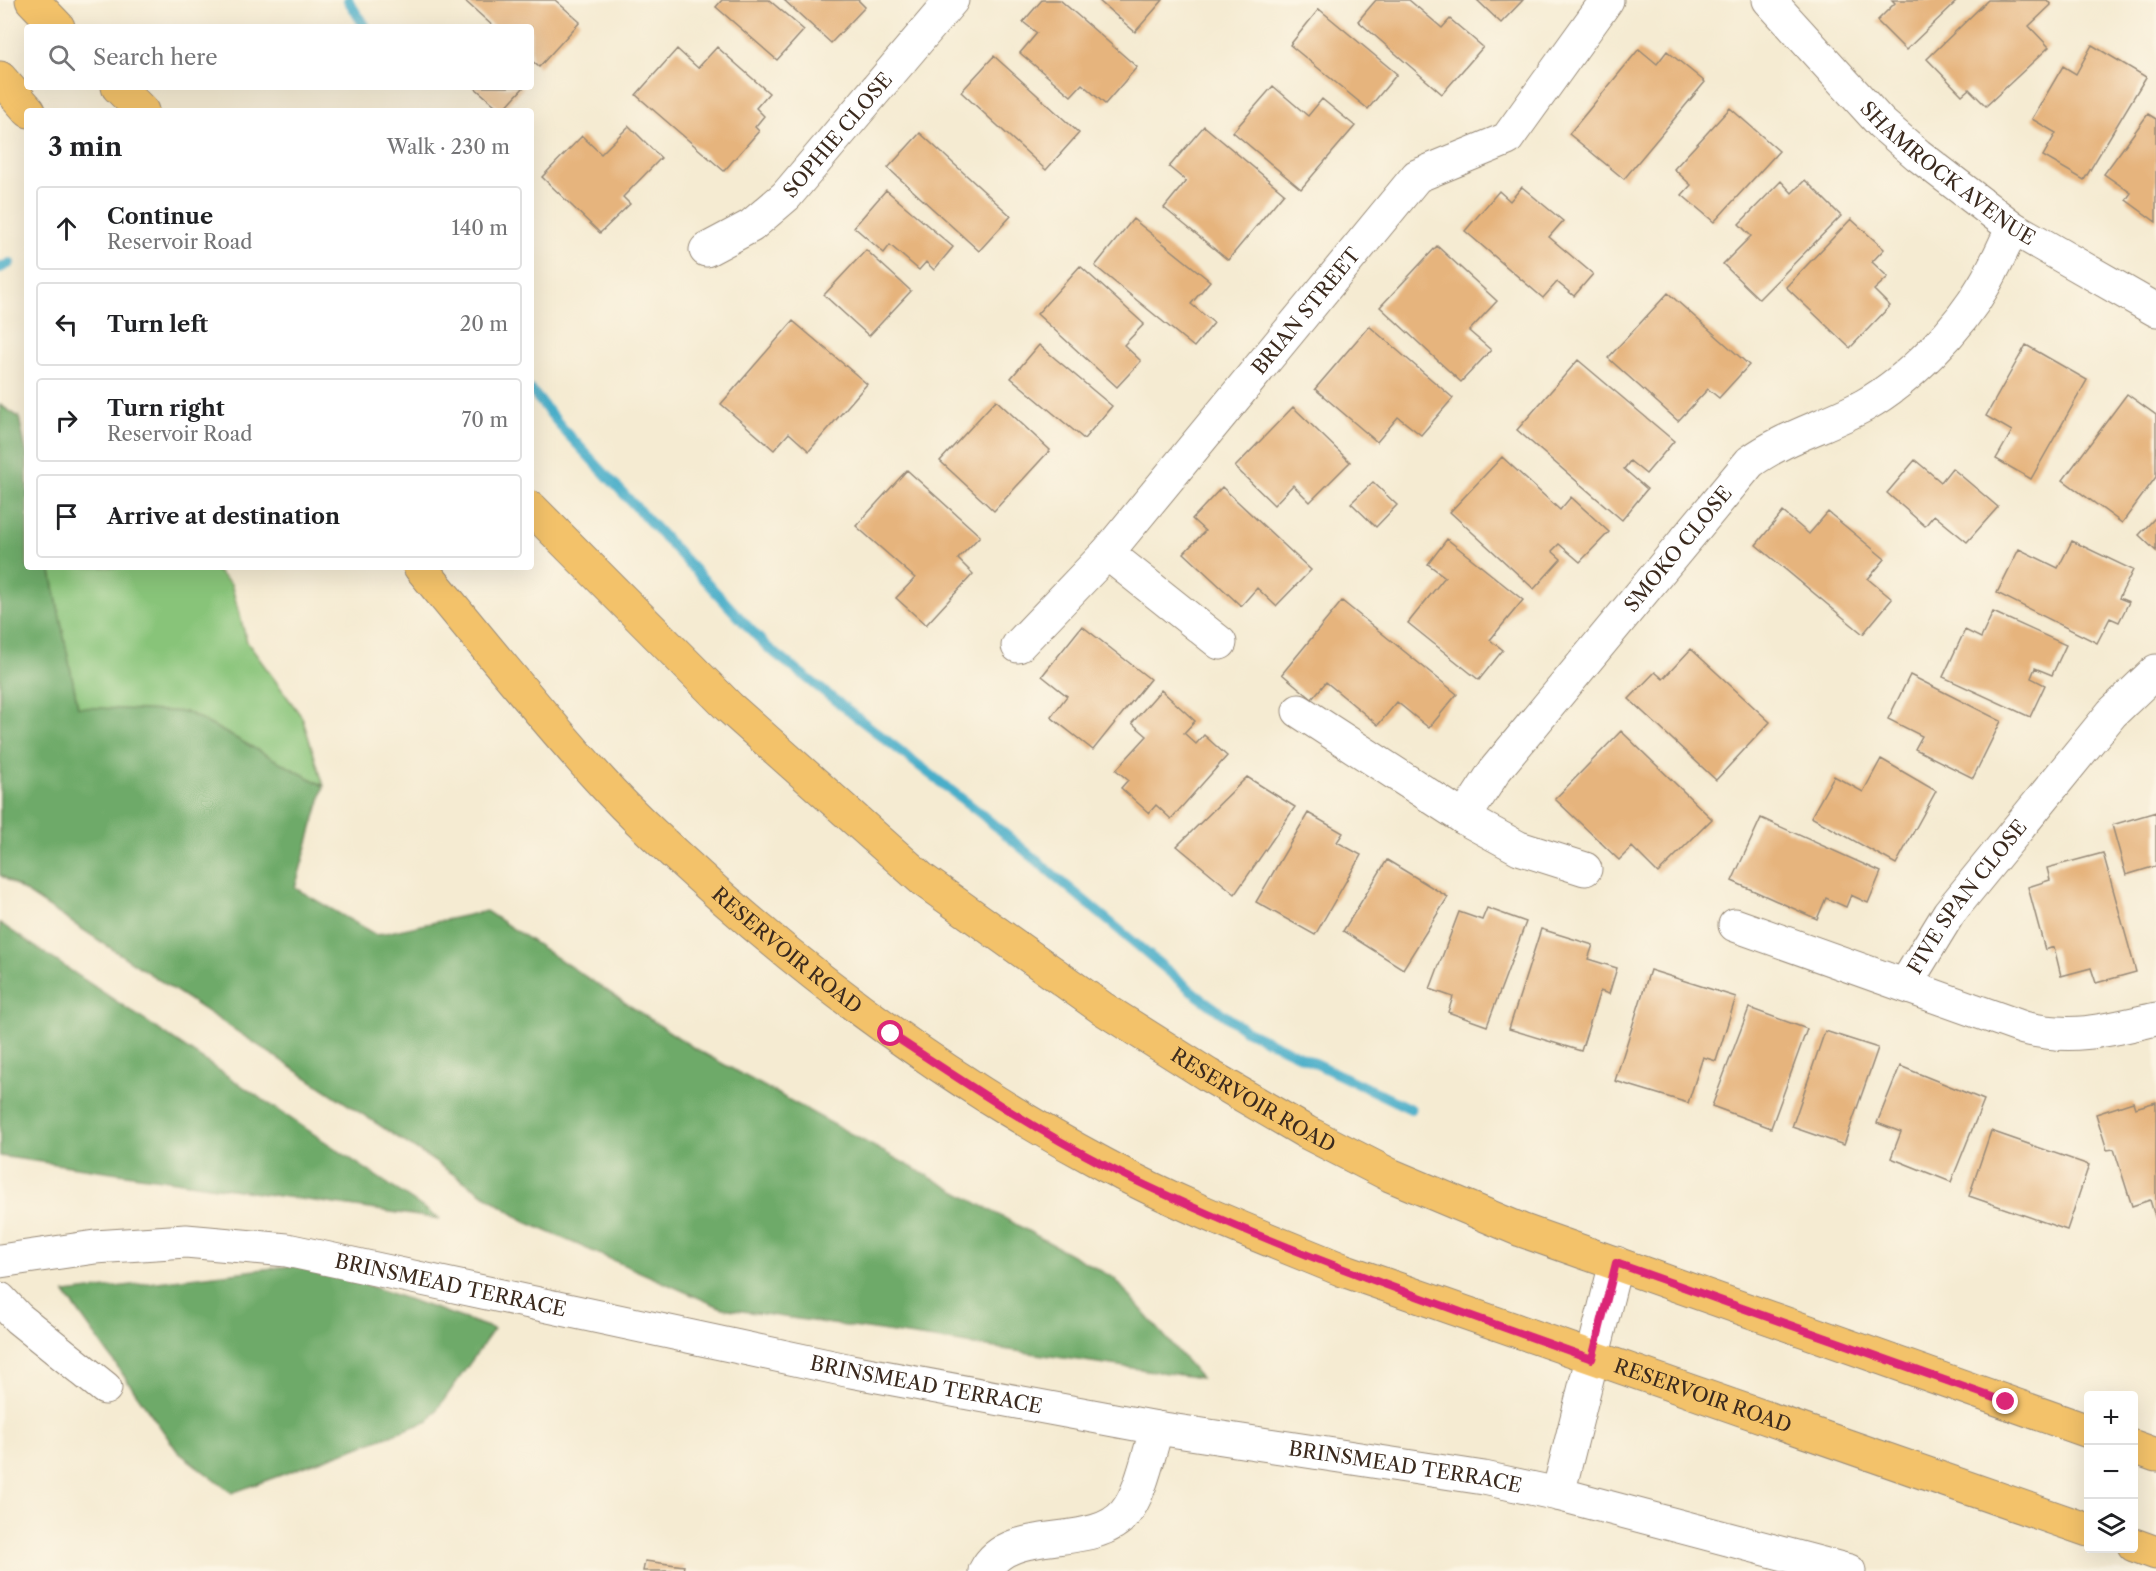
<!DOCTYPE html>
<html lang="en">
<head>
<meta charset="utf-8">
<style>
	:root { --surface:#fff; --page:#f6f6f6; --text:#202124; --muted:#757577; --line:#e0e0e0 }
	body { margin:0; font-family:"Libre Caslon Text",serif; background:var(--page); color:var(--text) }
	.controls { position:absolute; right:18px; bottom:18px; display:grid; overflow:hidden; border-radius:6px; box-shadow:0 6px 24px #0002 }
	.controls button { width:54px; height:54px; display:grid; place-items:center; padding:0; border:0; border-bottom:2px solid var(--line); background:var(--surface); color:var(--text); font:30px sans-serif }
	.stop { position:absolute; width:18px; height:18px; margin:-14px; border:4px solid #db2777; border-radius:50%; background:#fff }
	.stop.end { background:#db2777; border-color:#fff; box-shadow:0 2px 6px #0008 }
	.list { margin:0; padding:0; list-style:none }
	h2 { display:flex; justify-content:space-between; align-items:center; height:78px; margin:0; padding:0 24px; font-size:26px }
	h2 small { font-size:20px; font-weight:400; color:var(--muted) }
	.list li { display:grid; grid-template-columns:39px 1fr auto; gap:18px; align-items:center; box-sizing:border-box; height:84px; margin:0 12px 12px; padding:0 12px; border:2px solid var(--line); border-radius:6px }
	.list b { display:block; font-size:22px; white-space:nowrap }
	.list p { margin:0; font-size:20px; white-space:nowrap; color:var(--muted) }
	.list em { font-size:20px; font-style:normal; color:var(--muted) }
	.icon { flex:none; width:33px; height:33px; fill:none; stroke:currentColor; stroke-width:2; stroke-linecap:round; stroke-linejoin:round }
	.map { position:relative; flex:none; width:2156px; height:1571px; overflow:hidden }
	.search { position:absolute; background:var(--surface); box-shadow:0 6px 24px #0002; left:24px; top:24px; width:510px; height:66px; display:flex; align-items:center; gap:15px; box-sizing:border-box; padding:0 21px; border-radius:6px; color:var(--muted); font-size:22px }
	.panel { position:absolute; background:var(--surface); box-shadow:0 6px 24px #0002; left:24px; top:108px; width:510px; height:462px; border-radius:6px }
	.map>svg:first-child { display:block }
	.green { fill:#88c479; stroke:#62774c; stroke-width:1.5 }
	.forest { fill:#6eaa69; stroke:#546a44; stroke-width:1.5 }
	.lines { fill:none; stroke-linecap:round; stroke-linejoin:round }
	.stream { stroke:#4aaec9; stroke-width:10 }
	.building { fill:#e6b47d }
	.minor-casing { stroke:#988a78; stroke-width:35 }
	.major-casing { stroke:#988a78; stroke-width:35 }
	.minor { stroke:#fff; stroke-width:33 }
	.major { stroke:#f3c26a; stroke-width:33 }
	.route { stroke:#db2777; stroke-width:8 }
	.labels { text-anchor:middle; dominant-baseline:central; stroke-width:4.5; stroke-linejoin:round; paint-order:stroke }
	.street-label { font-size:20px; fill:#3b2a1e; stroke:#fcf5e5 }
</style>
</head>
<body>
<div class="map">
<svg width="2156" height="1571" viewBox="0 0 2156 1571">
	<rect width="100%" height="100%" fill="#fcf5e5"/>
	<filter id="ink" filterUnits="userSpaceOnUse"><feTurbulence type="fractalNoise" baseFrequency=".0167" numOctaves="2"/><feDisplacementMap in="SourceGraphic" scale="12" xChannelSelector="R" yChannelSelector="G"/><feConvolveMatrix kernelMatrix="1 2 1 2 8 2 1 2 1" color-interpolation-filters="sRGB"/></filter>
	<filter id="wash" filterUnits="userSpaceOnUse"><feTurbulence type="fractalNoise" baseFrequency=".008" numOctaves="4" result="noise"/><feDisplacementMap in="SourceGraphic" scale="24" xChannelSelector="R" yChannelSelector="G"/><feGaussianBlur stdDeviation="1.35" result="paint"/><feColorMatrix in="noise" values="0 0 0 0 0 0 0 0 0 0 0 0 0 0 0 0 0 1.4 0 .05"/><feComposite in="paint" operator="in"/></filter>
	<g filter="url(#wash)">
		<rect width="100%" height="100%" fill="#f5ebd2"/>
		<path class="green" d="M50,567H212L231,584L247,642L302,717L324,786L187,712L78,708Z"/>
		<path class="forest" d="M0,405L19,417L27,456V567H50L78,707L187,712L324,786L295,888L376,935L486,911L694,1048L1114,1278L1201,1378L722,1308L526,1222L0,875Z
			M0,923L440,1219L0,1156Z
			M306,1264L494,1329L429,1421L232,1493L178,1452L65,1293Z"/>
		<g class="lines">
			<path class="stream" d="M348,0L365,27
				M0,268L10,263
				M531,390L564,430L767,647L980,813L1198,996L1245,1030L1411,1109"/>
		</g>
		<g id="blocks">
			<path class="building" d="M464,0H555L580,22L539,67L531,60V27H494Z
				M722,0H769L804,30L777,60L716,7Z
				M784,0H858L865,7L831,43Z
				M1042,0H1060L1137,67L1105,104L1082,84L1071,96L1020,53L1037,33L1023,22Z
				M1098,0H1163L1135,32Z
				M1376,0H1409L1442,28L1450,19L1483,47L1442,94L1358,21Z
				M1477,0H1523L1501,23Z
				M1892,0H1958L1906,50L1877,21L1895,3Z
				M1988,0H2047L2051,5L2029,26L2049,47L1986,106L1969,89L1962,95L1927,59Z
				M1319,9L1397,74L1368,109L1290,45Z
				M2092,45L2146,77L2084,180L2043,156L2056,133L2032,119L2063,66L2076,74Z
				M717,47L769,93L756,108L764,116L755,127L759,131L724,171L636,95L677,49L698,68Z
				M1639,49L1657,64L1667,51L1705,82L1624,179L1569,134Z
				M994,56L1079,133L1046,170L961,92Z
				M1273,86L1308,116L1322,99L1355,126L1301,189L1233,132Z
				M474,87H524L502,111Z
				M1730,108L1779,151L1714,222L1682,195L1691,185L1674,169Z
				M2148,114L2156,119V222L2126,200L2131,193L2104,174Z
				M629,126L661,158L623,197L630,204L600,233L542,177L582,136L601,154Z
				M1204,126L1284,193L1228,260L1164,208L1186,181L1169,167Z
				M920,133L1011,216L979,251L888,168Z
				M1805,180L1841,216L1759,299L1723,264L1751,236L1739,224L1781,181L1792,193Z
				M1522,187L1563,221L1549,237L1593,274L1574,296L1557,282L1543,298L1465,231L1499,191L1510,201Z
				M886,190L953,247L934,270L926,262L919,270L890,245L884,253L854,227Z
				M1133,219L1210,281L1191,304L1214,323L1194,347L1095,266Z
				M1851,219L1884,249L1872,262L1888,277L1874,290L1890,306L1850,348L1786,287Z
				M1437,246L1497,301L1469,331L1491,350L1461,382L1380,307Z
				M866,250L911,291L869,336L824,295Z
				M1080,266L1144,324L1124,345L1141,361L1117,387L1037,314Z
				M1668,293L1749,365L1719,398L1708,389L1678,421L1608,358Z
				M793,321L867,384L809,451L789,433L774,450L721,404Z
				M1369,326L1453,398L1421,435L1398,417L1377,442L1315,389Z
				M1039,345L1112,406L1084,439L1011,378Z
				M2026,345L2087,380L2031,479L1996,459L2012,431L1986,416Z
				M1578,360L1674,441L1646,474L1630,461L1624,469L1647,489L1622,520L1517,430Z
				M2127,394L2156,415V477L2122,523L2063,480Z
				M996,400L1050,450L994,511L940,461Z
				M1293,407L1350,462L1310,502L1293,485L1274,505L1235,467Z
				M1502,457L1560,510L1571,497L1609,532L1580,562L1559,544L1552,551L1561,559L1534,589L1450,512Z
				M1915,460L1941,482L1952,468L1998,507L1967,542L1934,515L1925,526L1887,493Z
				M907,470L980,536L958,559L973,574L926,625L896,598L915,578L856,526Z
				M1373,482L1397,505L1376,527L1351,503Z
				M1222,487L1311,570L1276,606L1257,588L1241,606L1184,553L1205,531L1192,519Z
				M1783,512L1809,534L1828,512L1885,559L1868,579L1892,599L1863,634L1756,545Z
				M2156,517V551L2139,535Z
				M1447,539L1523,600L1490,640L1503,650L1479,680L1408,623L1445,577L1428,564Z
				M2072,541L2133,570L2119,598L2129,602L2119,622L2110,618L2097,643L1997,593L2019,549L2058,568Z
				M1342,601L1457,694L1429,728L1397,702L1378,725L1326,682L1312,699L1282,674Z
				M1993,612L2066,645L2052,675L2035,668L2031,678L2045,685L2030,717L1943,677L1965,630L1981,638Z
				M1082,626L1150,679L1093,750L1051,717L1067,696L1042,676Z
				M1691,649L1770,722L1716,780L1629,699L1655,672L1663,679Z
				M1910,675L2001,721L1973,778L1915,749L1922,736L1888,719Z
				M1161,690L1195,721L1184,733L1196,744L1204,735L1227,756L1171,819L1156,805L1149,813L1121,788L1128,780L1116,770L1147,736L1132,723Z
				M1621,731L1712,819L1658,873L1632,847L1619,860L1555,799Z
				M1881,759L1936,791L1896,864L1811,817L1834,776L1863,792Z
				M1247,777L1295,807L1235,894L1177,846Z
				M2156,812V866L2126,875L2112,825Z
				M1308,813L1343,833L1337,842L1361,855L1315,935L1256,902Z
				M1761,818L1881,872L1868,903L1851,895L1846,907L1826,898L1817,919L1732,881Z
				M2103,853L2136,972L2096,983L2091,968L2061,976L2054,947L2045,950L2028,887L2050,880L2047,868Z
				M1387,860L1448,897L1403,969L1343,931Z
				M1487,908L1526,922L1487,1026L1448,1012L1453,997L1430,989L1459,912L1482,920Z
				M1541,929L1593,945L1588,959L1617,968L1609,994L1600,991L1581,1051L1509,1029Z
				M1650,970L1736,997L1716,1061L1703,1057L1688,1103L1615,1081Z
				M1749,1008L1807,1029L1771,1128L1712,1106Z
				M1825,1031L1878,1048L1844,1145L1792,1127Z
				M1900,1066L1984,1100L1951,1182L1891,1158L1901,1132L1877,1123Z
				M2133,1102L2135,1108L2156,1102V1220L2150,1200L2132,1206L2114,1149L2107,1150L2096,1114Z
				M1991,1131L2089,1165L2067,1230L1969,1196Z
				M645,1561L684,1566L683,1571H643Z"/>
		</g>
	</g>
	<g filter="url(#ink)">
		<use href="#blocks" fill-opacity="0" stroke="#988a78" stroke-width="1.5"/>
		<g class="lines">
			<defs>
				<g id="minor">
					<path id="s1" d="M1769,0L1881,123L1918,155L2013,228L2156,310"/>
					<path id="s2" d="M706,250L751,226L786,196L952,0"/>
					<path d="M1107,553L1220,643"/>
					<path id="s3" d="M1018,646L1107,553L1417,176L1507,139L1607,0"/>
					<path d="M1299,711L1464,818L1519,848L1585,869"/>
					<path id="s4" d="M1464,818L1496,769L1750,462C1786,436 1827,426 1865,405C1909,380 1959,329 1984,285C1995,267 2003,247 2013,228"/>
					<path d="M1735,925L2024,1028C2073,1040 2108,1030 2156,1019"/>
					<path id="s5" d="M1905,985L1949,913L2112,713L2156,671"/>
					<path id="s6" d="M0,1261L95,1247L186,1241L287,1250L851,1371L1157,1428L1484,1478L1558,1494L1849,1571"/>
					<path d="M0,1299L18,1318L105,1388"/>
					<path d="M1558,1494L1616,1263"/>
					<path d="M985,1571C1009,1523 1093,1552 1125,1513C1141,1494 1149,1452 1157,1428"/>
				</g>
				<g id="major">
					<path d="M32,0L58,27"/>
					<path d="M0,78L29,111"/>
					<path d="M118,87L142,111"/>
					<path id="s7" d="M531,508L729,707L923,880L1102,1008L1208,1075L1306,1132L1390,1175L1521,1230L2088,1431"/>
					<path id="s8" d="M420,567C479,638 537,711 599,779C637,821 681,860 723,898C840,1001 966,1091 1105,1165C1181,1206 1263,1237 1343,1270L2088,1530"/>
					<path d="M2134,1447L2156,1455"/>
					<path d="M2134,1545L2156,1553"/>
				</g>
			</defs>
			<use href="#minor" class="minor-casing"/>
			<use href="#major" class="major-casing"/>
			<use href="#minor" class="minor"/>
			<use href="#major" class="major"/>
		</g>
	</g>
	<g class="lines" filter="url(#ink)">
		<path class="route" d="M891,1034C962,1081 1032,1128 1108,1167C1263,1245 1428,1300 1592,1359L1616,1263L2006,1402"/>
	</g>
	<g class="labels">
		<g class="street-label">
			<text stroke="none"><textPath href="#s2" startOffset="177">SOPHIE CLOSE</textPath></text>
			<text stroke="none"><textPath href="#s1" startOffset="250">SHAMROCK AVENUE</textPath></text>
			<text stroke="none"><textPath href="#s3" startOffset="442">BRIAN STREET</textPath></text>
			<text stroke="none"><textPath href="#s4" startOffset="344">SMOKO CLOSE</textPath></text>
			<text stroke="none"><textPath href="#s5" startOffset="108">FIVE SPAN CLOSE</textPath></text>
			<text stroke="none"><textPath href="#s8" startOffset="532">RESERVOIR ROAD</textPath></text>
			<text stroke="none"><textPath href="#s7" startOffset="938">RESERVOIR ROAD</textPath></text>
			<text stroke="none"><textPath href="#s6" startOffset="456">BRINSMEAD TERRACE</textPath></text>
			<text stroke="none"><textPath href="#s6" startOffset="942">BRINSMEAD TERRACE</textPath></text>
			<text stroke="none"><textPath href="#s8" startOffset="1558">RESERVOIR ROAD</textPath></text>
			<text stroke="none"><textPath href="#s6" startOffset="1428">BRINSMEAD TERRACE</textPath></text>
		</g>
	</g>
</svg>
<div class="controls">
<button>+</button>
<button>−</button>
<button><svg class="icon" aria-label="layers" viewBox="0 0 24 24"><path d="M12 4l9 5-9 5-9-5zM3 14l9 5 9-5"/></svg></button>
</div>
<div class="stop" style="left:891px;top:1034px"></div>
<div class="stop end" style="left:2006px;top:1402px"></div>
<div class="search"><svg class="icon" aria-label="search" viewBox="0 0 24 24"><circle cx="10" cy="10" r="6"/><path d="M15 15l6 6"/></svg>Search here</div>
<section class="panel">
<h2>3 min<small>Walk · 230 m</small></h2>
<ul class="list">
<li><svg class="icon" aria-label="ahead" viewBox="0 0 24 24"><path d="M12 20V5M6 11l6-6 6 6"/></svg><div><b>Continue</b><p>Reservoir Road</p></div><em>140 m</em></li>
<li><svg class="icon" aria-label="left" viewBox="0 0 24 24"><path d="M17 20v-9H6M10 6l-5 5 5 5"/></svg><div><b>Turn left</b></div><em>20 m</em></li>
<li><svg class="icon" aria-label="right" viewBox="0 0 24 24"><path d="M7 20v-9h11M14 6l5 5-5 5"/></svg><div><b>Turn right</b><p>Reservoir Road</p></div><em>70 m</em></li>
<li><svg class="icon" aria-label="arrive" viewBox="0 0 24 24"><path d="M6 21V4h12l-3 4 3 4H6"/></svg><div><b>Arrive at destination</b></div></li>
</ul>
</section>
</div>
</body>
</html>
